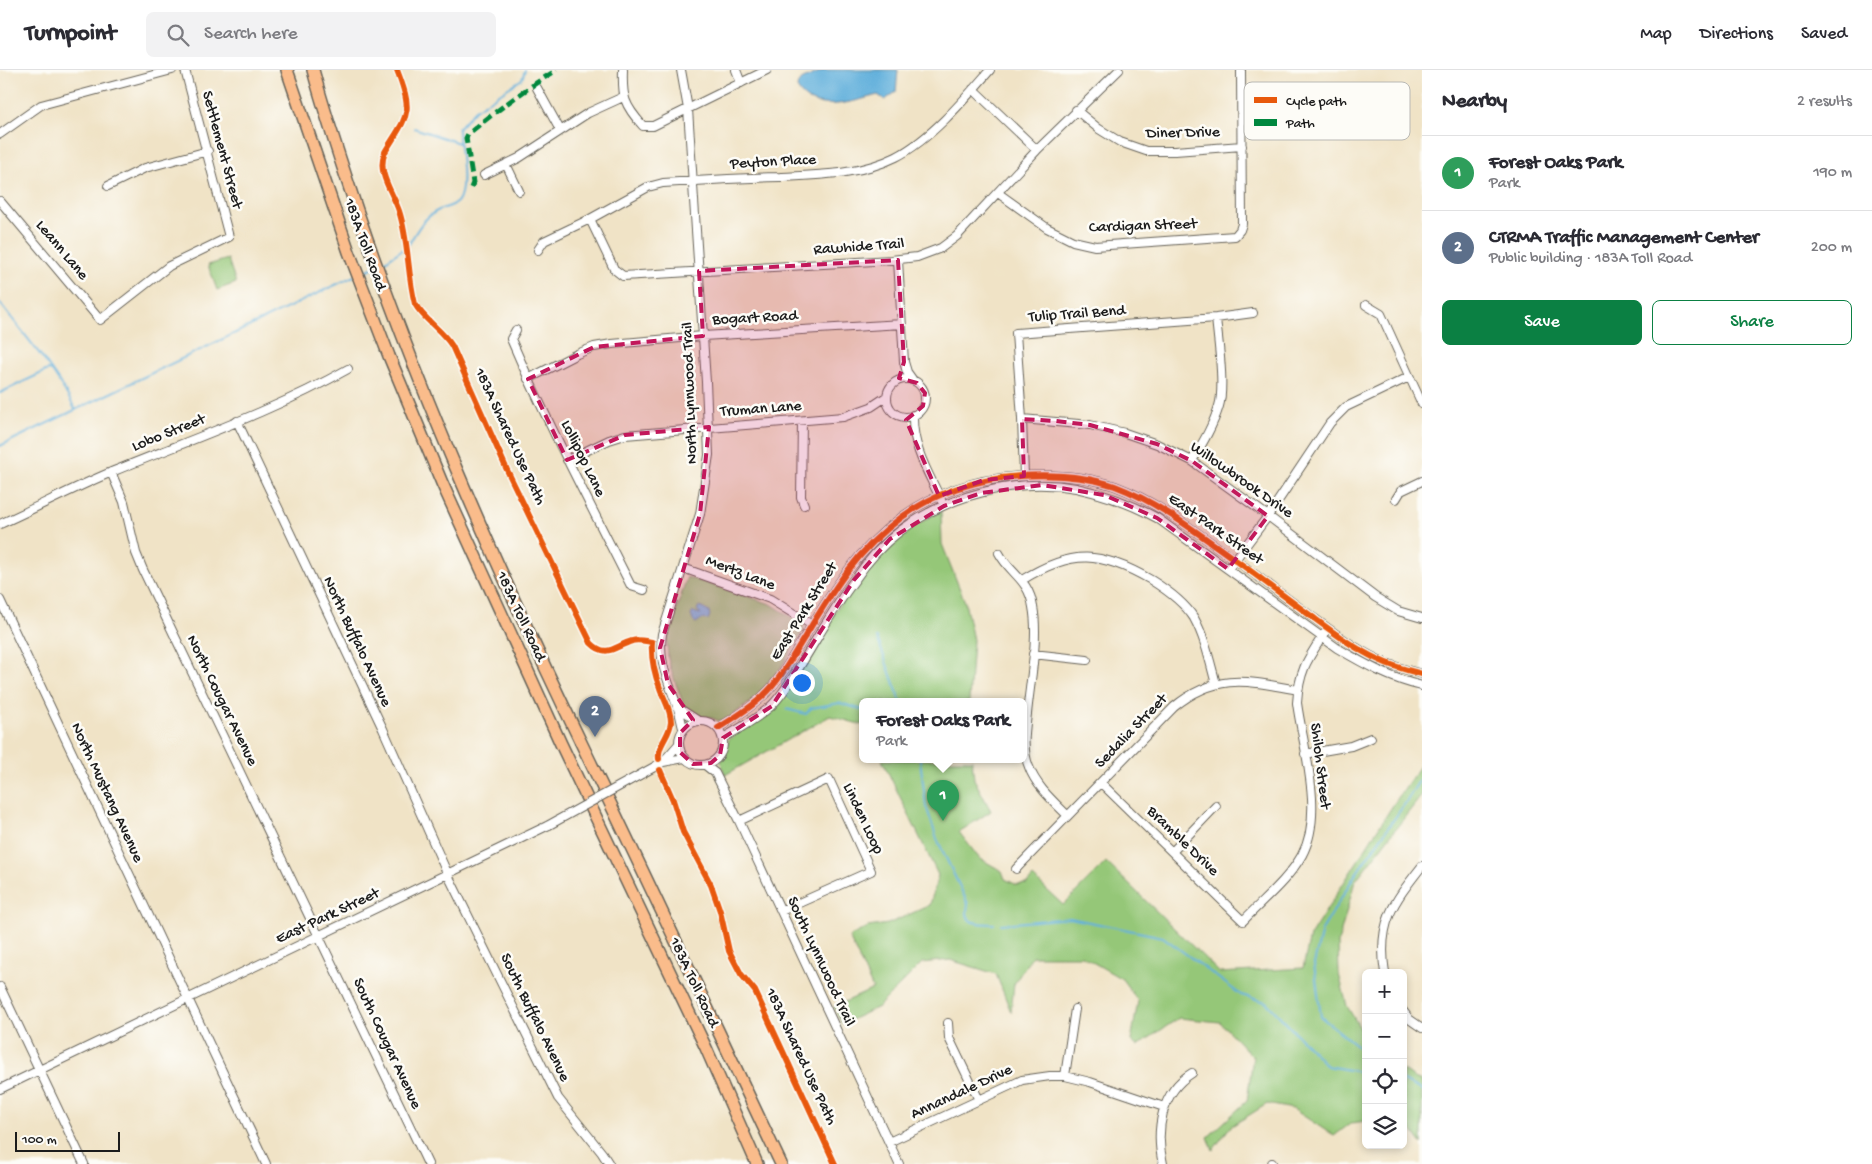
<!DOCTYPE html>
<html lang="en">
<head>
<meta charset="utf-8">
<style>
	:root { --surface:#fff; --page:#f2f2f3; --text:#2b2b33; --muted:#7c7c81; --line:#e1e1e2; --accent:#0b8043 }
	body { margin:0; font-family:"Gochi Hand",sans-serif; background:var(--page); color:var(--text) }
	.controls { position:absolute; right:15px; bottom:15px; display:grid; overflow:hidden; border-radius:8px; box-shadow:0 2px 8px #0003 }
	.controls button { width:45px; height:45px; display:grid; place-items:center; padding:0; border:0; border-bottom:1px solid var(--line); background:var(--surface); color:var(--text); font:25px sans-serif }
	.scale { position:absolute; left:15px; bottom:12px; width:105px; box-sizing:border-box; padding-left:5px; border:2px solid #1c1c1c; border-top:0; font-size:14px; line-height:18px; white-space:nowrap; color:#1c1c1c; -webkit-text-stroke:4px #fdfcf7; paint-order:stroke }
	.you { position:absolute; left:801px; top:612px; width:18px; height:18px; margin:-12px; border:4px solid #fff; border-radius:50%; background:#1a73e8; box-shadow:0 0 0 8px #1a73e833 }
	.badge { display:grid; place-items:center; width:32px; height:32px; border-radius:50%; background:var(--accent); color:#fff; font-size:16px; font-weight:700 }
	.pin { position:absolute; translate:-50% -41px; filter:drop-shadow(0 1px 2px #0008) }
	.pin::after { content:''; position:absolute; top:26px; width:18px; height:15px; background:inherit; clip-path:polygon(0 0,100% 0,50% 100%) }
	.popup { position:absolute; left:859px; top:628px; width:168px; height:65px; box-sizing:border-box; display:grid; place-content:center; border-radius:8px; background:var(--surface); filter:drop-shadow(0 1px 4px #0005); font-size:16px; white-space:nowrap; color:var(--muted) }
	.popup b { font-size:19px; color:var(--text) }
	.popup::after { content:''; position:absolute; left:50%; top:100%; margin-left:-10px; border:10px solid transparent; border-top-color:var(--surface) }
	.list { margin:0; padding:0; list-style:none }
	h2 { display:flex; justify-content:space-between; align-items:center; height:65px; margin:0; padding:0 20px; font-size:21px }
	h2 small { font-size:16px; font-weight:400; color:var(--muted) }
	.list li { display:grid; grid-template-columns:32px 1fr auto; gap:15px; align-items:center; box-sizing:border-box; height:75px; padding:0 20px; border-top:1px solid var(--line) }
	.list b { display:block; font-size:19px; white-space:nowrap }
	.list p { margin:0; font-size:16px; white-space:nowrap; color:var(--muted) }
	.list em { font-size:16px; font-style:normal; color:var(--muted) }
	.actions { display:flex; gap:10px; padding:15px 20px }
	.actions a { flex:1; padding:11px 0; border:1px solid var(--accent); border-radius:8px; text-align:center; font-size:18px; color:var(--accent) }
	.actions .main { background:var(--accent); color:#fff }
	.icon { flex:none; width:28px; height:28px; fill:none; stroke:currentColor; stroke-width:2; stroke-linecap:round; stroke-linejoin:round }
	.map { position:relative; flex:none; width:1422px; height:1094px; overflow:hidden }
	header { display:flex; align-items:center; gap:30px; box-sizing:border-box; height:70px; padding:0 25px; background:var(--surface); border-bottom:1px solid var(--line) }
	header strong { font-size:24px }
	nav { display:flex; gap:28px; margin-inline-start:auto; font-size:18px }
	.search { width:350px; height:45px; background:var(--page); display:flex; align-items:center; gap:12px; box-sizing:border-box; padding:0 18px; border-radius:8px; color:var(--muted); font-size:19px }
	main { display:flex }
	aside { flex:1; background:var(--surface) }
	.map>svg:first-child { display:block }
	.green { fill:#95c778; stroke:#58724a }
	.water { fill:#62b0dc; stroke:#3f667c }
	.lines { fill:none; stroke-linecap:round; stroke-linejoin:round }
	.stream { stroke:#62b0dc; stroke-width:2 }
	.minor-casing { stroke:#666258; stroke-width:10 }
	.highway-casing { stroke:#666258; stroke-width:14 }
	.minor { stroke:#fff; stroke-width:8 }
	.highway { stroke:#fabc8b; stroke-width:11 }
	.minor-bridge-casing { stroke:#666258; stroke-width:10; stroke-linecap:butt }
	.minor-bridge { stroke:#fff; stroke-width:8 }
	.quiet { stroke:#00873e; stroke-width:5; stroke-dasharray:10 5; stroke-linecap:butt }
	.cycleway-casing { stroke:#fdfcf7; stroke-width:9 }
	.cycleway { stroke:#e8590c; stroke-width:6 }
	.marked { fill:#c2185b; fill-opacity:0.2; stroke:#c2185b; stroke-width:4; stroke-dasharray:10 6; stroke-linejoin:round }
	.labels { text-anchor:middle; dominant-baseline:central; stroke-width:5; stroke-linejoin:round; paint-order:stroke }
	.street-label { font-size:16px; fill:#1c1c1c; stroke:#fdfcf7 }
	.key { fill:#fdfcf7; stroke:#bab9b5; stroke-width:1 }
	.key-label { font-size:14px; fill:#1c1c1c }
</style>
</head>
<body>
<header>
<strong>Turnpoint</strong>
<div class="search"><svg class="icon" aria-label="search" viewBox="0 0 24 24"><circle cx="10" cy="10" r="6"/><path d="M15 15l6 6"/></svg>Search here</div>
<nav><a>Map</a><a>Directions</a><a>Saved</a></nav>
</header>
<main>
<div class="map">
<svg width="1422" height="1094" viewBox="0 0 1422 1094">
	<rect width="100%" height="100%" fill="#fdfcf7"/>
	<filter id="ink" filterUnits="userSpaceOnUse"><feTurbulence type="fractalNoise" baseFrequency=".02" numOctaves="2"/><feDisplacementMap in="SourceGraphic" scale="10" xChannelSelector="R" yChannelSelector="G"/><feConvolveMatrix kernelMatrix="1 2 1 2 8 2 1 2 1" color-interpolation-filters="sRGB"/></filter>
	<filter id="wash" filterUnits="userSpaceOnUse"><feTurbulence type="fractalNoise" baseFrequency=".0096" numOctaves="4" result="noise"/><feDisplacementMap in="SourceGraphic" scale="20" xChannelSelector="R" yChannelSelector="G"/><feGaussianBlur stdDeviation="1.12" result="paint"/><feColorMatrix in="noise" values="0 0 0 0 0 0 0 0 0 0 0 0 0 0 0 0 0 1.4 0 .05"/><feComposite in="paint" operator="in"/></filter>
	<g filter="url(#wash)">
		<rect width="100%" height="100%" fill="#f0e3c6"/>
		<path class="green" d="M228,189L236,213L217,220L208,195Z
			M941,441L942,474L965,532L973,570L969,632H863V655L830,646L725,705L721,693L729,669L765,645L855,512C880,482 907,458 941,441Z
			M687,507L771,534L804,555V560L772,612L751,632L727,649L719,651L709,647L695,646L688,642L684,636L672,603L668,589L667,572L670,559Z
			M882,690H972L974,709L991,741L959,762L979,788L1002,801L1005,809L1017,815L1027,814L1033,807L1063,835L1106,792L1220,903L1303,898L1310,866L1393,735L1422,693V725L1355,811L1338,872L1339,904L1347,936L1366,968V1051L1351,1053L1334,1066L1293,1039L1267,1034L1230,1057L1213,1080L1208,1067L1247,1031L1253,987L1220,952L1179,948L1137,976L1131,971L1138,931L1122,909L1082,886H1032L1014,914L1011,942L996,904L950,890L922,893L878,937L842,954L834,937L873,919L849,867L868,857L888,854L930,835L938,805Z
			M1403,1000L1414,1008L1422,1011V1074L1403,1047Z"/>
		<path class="water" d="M824,0H898L896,22L885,30L878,25C854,31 813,46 797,18L798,13L803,9Z
			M699,536L709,542L710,545L708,550L702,549L696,553L693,551L691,545L693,542L701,544L697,540Z"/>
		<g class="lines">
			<path class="stream" d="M414,58L459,73
				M409,174C417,160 424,147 439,140C445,137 452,137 457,132C468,120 459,75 458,59L475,40L522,9L525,0
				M381,194L403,179
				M361,203L372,198
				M0,233C26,267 55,300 75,339
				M0,323L48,300L52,301
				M0,376L354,206
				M877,568L901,632
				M786,639L806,644L811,638L840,633L863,640
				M920,690L926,736L937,769L968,834C963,856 977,853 994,854
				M1001,854L1070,848L1163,867L1241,925L1266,932L1327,996L1366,1003
				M1366,983L1321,947L1314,894L1322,860L1355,805L1406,732L1422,706
				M1403,1011L1422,1020"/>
		</g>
	</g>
	<g filter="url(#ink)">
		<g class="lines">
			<defs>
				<path id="minor" d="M623,0C622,27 624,35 643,56H653L767,0
					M681,0L688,39L706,312L709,385L700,444L662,564C658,592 668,610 677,636C680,643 681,651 683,658
					M736,0L741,13
					M537,18L560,60
					M973,19L1037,80
					M1076,40L1099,59L1120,72L1146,81H1175L1242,76
					M0,64L41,35L172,0
					M506,94L519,121
					M484,105L519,88L588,43L623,27
					M108,116L145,98L208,81
					M998,123L1047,158L1073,171L1095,176L1235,166L1240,160L1242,154L1241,0
					M0,131L100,250L169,196L229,167L185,0
					M590,149L614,199L623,206L891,190L917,187L941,178L957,166L1037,80L1119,0
					M538,180L544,171L590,149L648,117L663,113C702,110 741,108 780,107C819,105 860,105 896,87C931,69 964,30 990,0
					M898,190L904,292L907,302L912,309
					M1366,235L1381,244L1422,334
					M516,260L511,269C547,353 590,434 631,516L644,520
					M887 328a19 19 0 1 1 38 0a19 19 0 1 1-38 0Z
					M528,309L577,284L594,277L612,274L703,266L902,254
					M913,345C912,377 928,402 941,430
					M1022,349L1090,355L1125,363L1157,374L1192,391L1268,446L1375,527L1398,541L1422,548
					M237,351L383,659L448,805L558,1028L602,1083L609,1094
					M802,351L801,427L804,435
					M567,390L609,370L625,365L843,347L871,337L886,327
					M1192,391C1202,374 1213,356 1219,336C1225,316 1218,270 1216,248
					M111,402L124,432L136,483L143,500L428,1094
					M1024,406L1022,349L1016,263L1216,248L1253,243
					M1396,429L1401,421L1422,411
					M0,454C38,437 75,417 114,401C192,369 274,341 348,299
					M999,483C1010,504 1029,509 1033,537C1039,568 1030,612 1027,644C1025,661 1022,681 1029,697C1036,716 1053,731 1067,745
					M683,498L770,529L812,555
					M1228,499L1268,446L1330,353L1346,337L1409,307
					M1022,510C1072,479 1101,481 1151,510C1167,520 1184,532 1194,548C1205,568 1210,592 1216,614
					M0,530L266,1094
					M1033,584L1087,590
					M677,637L697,650
					M679 673a22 22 0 1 1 44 0a22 22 0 1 1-44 0Z
					M718,658C734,648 751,638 764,625C781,609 792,587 804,568C833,520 856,481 902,447C936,422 978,409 1020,406C1050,404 1086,406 1115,416C1152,430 1184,453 1216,476C1247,498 1277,521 1307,543C1329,559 1352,577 1377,589C1391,596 1406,600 1422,604
					M723,668C739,659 756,649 770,637C780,628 788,615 795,604C815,573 832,540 854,511C866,493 883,474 900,461C948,425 1017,407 1076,418C1105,424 1131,434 1157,448L1337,578C1364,594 1391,609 1422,616
					M1305,684L1351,676L1371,668
					M663,692L678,675
					M705,695L715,703L739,751L899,1094
					M656,696L663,692L684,688
					M1101,713L1243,851C1263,830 1288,810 1302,785C1325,743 1303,678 1297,633C1299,601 1307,590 1324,564
					M739,751L829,709L871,801L781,841
					M1173,781L1216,736
					M1016,799L1174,637C1217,602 1248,611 1298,620
					M1385,903C1377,853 1393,833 1422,796
					M0,917L84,1094
					M1403,941L1409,949L1422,958
					M948,953L949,968L979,1030
					M1065,1006L1075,939
					M0,1019L549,755
					M889,1072L1022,1010L1050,1006H1065L1090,1012L1164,1037
					M1163,1094C1155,1060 1161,1022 1192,1003
					M1272,1094V1093"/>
				<path id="highway" d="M287,0L349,182L389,286L442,413L561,674L706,978L757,1094
					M313,0C326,48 342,95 358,143C421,328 501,507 586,683C652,819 716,957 781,1094"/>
			</defs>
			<use href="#minor" class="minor-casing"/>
			<use href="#highway" class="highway-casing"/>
			<use href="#minor" class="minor"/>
			<use href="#highway" class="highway"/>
			<defs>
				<path id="minor-bridge" d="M549,755L656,696"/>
			</defs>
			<use href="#minor-bridge" class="minor-bridge-casing"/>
			<use href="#minor-bridge" class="minor-bridge"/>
			<path class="quiet" d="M471,118L473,113L466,68L468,64C496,41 525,19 557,0"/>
			<defs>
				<path id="cycleway" d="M397,0C414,44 408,44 385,82C376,103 393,122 399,141C409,171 407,203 415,234C424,250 442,260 452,276L507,400L591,573C607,589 615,576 632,571C638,569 645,571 652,572C651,588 654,603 660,618C664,630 671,639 671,652C670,666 657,675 659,689
					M718,658C734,648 751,638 764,625C781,609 792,587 804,568C833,520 856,481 902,447C936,422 978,409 1020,406C1050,404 1086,406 1115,416C1152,430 1184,453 1216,476C1247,498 1277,521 1307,543C1329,559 1352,577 1377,589C1391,596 1406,600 1422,604
					M660,700L673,730L683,762L711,815L720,841L729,881L741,904L755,921L835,1094"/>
			</defs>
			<use href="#cycleway" class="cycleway-casing"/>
			<use href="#cycleway" class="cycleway"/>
		</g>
	</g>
	<path class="marked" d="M898,190L904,292L899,308L917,313L925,323L923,336L906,350L939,426L984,410L1024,406L1022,349L1056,351L1090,355L1157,374L1192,391L1268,446L1228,499L1157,448L1104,425L1042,415L981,423L944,436L890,469L854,510L772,636L723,668L720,685L711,693L693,694L680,682V663L693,650L668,614L660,578L700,444L709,357L625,365L567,390L528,309L594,277L703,266L699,201Z"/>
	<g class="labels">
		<g class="street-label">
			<text transform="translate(1183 64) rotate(-1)">Diner Drive</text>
			<text transform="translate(221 80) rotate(75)">Settlement Street</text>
			<text transform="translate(773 93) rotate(-3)">Peyton Place</text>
			<text transform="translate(1143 157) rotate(-2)">Cardigan Street</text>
			<text transform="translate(364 175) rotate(70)">183A Toll Road</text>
			<text transform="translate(859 178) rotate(-4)">Rawhide Trail</text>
			<text transform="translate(61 181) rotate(50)">Leann Lane</text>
			<text transform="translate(1077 245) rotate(-4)">Tulip Trail Bend</text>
			<text transform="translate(755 249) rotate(-3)">Bogart Road</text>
			<text transform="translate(691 323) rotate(-92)">North Lynnwood Trail</text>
			<text transform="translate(761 340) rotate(-4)">Truman Lane</text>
			<text transform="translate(169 364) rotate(-22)">Lobo Street</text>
			<text transform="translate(509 367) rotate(65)">183A Shared Use Path</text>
			<text transform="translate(582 389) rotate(64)">Lollipop Lane</text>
			<text transform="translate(1241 411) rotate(35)">Willowbrook Drive</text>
			<text transform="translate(1215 460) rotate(35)">East Park Street</text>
			<text transform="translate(740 504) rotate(21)">Mertz Lane</text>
			<text transform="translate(805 542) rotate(-58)">East Park Street</text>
			<text transform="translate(520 547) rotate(65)">183A Toll Road</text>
			<text transform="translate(356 572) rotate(65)">North Buffalo Avenue</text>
			<text transform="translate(221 631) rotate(64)">North Cougar Avenue</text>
			<text transform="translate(1132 662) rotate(-46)">Sedalia Street</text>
			<text transform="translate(1319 696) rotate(83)">Shiloh Street</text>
			<text transform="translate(106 723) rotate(65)">North Mustang Avenue</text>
			<text transform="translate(862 749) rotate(65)">Linden Loop</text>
			<text transform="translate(1182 772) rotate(44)">Bramble Drive</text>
			<text transform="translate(328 847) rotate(-25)">East Park Street</text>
			<text transform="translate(820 892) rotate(65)">South Lynnwood Trail</text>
			<text transform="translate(693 913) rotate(65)">183A Toll Road</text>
			<text transform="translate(534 948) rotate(64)">South Buffalo Avenue</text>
			<text transform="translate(386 974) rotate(65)">South Cougar Avenue</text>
			<text transform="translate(800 987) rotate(65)">183A Shared Use Path</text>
			<text transform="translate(962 1023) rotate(-25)">Annandale Drive</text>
		</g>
	</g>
	<rect x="1244" y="12" width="166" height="58" rx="8" class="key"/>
	<rect x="1254" y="27" width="23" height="6" fill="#e8590c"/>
	<rect x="1254" y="49" width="23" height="7" fill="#00873e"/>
	<g class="key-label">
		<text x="1286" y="35">Cycle path</text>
		<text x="1286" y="57">Path</text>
	</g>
</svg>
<div class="controls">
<button>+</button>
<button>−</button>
<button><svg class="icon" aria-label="locate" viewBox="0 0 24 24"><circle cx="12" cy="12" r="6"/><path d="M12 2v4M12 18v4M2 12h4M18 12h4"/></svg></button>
<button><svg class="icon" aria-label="layers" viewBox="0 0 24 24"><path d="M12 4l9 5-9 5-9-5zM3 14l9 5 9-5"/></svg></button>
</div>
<div class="scale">100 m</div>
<div class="you"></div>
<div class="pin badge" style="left:943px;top:751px;background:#2e9e5b">1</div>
<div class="popup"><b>Forest Oaks Park</b>Park</div>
<div class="pin badge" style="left:595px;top:667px;background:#5c6f8a">2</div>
</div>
<aside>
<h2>Nearby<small>2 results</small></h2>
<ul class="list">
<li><span class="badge" style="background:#2e9e5b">1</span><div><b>Forest Oaks Park</b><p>Park</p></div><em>190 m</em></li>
<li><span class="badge" style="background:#5c6f8a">2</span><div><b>CTRMA Traffic Management Center</b><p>Public building · 183A Toll Road</p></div><em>200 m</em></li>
</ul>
<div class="actions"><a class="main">Save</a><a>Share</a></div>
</aside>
</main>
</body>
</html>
